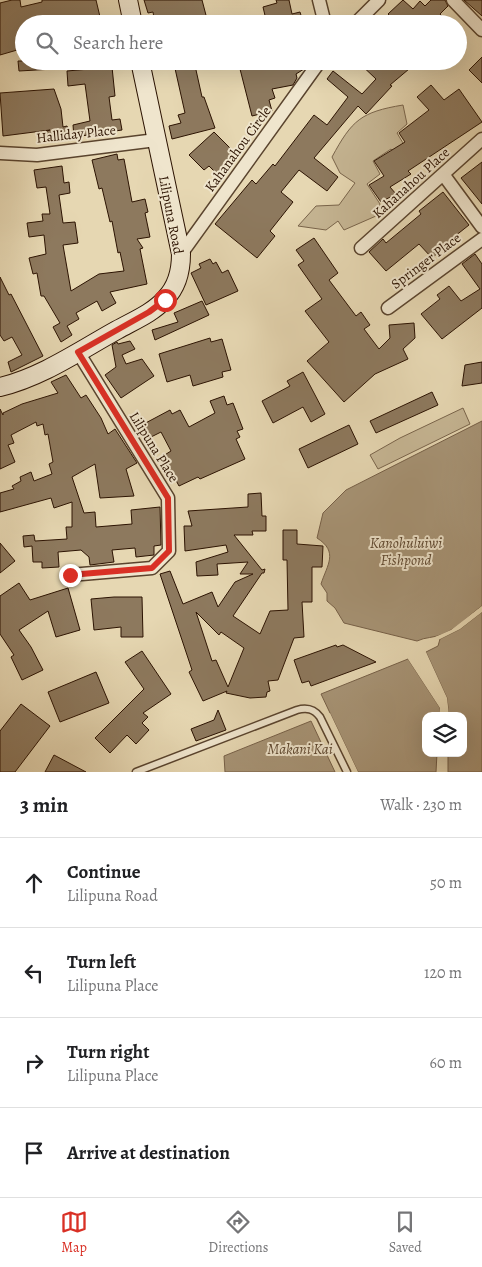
<!DOCTYPE html>
<html lang="en">
<head>
<meta charset="utf-8">
<style>
	:root { --surface:#fff; --page:#f6f6f6; --text:#202124; --muted:#757577; --line:#e0e0e0; --accent:#d93025 }
	body { margin:0; font-family:Alegreya,serif; background:var(--page); color:var(--text) }
	.controls { position:absolute; right:15px; bottom:15px; display:grid; overflow:hidden; border-radius:10px; box-shadow:0 5px 20px #0002 }
	.controls button { width:45px; height:45px; display:grid; place-items:center; padding:0; border:0; border-bottom:1px solid var(--line); background:var(--surface); color:var(--text); font:25px sans-serif }
	.stop { position:absolute; width:15px; height:15px; margin:-11px; border:4px solid #d93025; border-radius:50%; background:#fff }
	.stop.end { background:#d93025; border-color:#fff; box-shadow:0 1px 5px #0008 }
	.list { margin:0; padding:0; list-style:none }
	h2 { display:flex; justify-content:space-between; align-items:center; height:65px; margin:0; padding:0 20px; font-size:21px }
	h2 small { font-size:16px; font-weight:400; color:var(--muted) }
	.list li { display:grid; grid-template-columns:32px 1fr auto; gap:15px; align-items:center; box-sizing:border-box; height:90px; padding:0 20px; border-top:1px solid var(--line) }
	.list b { display:block; font-size:19px; white-space:nowrap }
	.list p { margin:0; font-size:16px; white-space:nowrap; color:var(--muted) }
	.list em { font-size:16px; font-style:normal; color:var(--muted) }
	.icon { flex:none; width:28px; height:28px; fill:none; stroke:currentColor; stroke-width:2; stroke-linecap:round; stroke-linejoin:round }
	.map { position:relative; flex:none; width:482px; height:772px; overflow:hidden }
	.search { position:absolute; background:var(--surface); box-shadow:0 5px 20px #0002; left:15px; right:15px; top:15px; height:55px; display:flex; align-items:center; gap:12px; box-sizing:border-box; padding:0 18px; border-radius:28px; color:var(--muted); font-size:19px }
	.sheet { height:425px; background:var(--surface) }
	nav { display:flex; justify-content:space-around; align-items:center; box-sizing:border-box; height:70px; border-top:1px solid var(--line); background:var(--surface); font-size:14px; color:var(--muted) }
	nav a { display:grid; justify-items:center; gap:2px }
	nav .on { color:var(--accent) }
	.map>svg:first-child { display:block }
	.green { fill:#c6b694; stroke:#79644b }
	.water { fill:#a79476; stroke:#766048 }
	.pier { fill:#e6d7b2 }
	.building { fill:#8d795e; stroke:#2c1302; fill-rule:evenodd }
	.lines { fill:none; stroke-linecap:round; stroke-linejoin:round }
	.lane-casing { stroke:#5a442e; stroke-width:9 }
	.street-casing { stroke:#5a442e; stroke-width:15 }
	.secondary-casing { stroke:#2c1302; stroke-width:20 }
	.lane { stroke:#efe5cd; stroke-width:6 }
	.street { stroke:#efe5cd; stroke-width:12 }
	.secondary { stroke:#efe5cd; stroke-width:18 }
	.route { stroke:#d93025; stroke-width:6 }
	.labels { text-anchor:middle; dominant-baseline:central; stroke-width:4; stroke-linejoin:round; paint-order:stroke }
	.street-label { font-size:14px; fill:#2c1302; stroke:#efe5cd }
	.water-label { font-size:15px; font-style:italic; fill:#5d4730; stroke:#efe5cd }
</style>
</head>
<body>
<div class="map">
<svg width="482" height="772" viewBox="0 0 482 772">
	<rect width="100%" height="100%" fill="#e6d7b2"/>
	<filter id="stains"><feTurbulence type="fractalNoise" baseFrequency=".004" numOctaves="4"/><feColorMatrix values="0 0 0 0 .2 0 0 0 0 .09 0 0 0 0 .02 0 0 0 .5 -.17"/></filter>
	<radialGradient id="worn" r=".72"><stop offset=".6" stop-color="#630" stop-opacity="0"/><stop offset="1" stop-color="#630" stop-opacity=".3"/></radialGradient>
	<path class="green" d="M403,105L407,124L397,133L415,163L405,165L391,149L373,161L380,174L367,184L380,204L376,216L344,230L338,221L326,230L298,226L316,206L339,205L355,183L340,173L332,157C352,120 361,112 403,105Z
		M463,408L470,424L378,469L370,455L400,438Z"/>
	<path class="water" d="M482,421V606C469,615 458,628 443,634C434,638 425,637 417,641L344,623L335,608L327,601V593L321,584C327,565 339,552 317,538L323,513L346,490Z
		M482,612V772H448V753H463V716H449L447,698L426,652L438,646L440,639L460,629Z
		M408,659L440,708L439,716H426V753H437L436,772H358L321,694Z
		M311,721L335,772H225L224,756Z"/>
	<path class="pier" d="M482,606V612L460,629L440,639L435,637L451,630Z
		M426,652L447,698L449,716H447L444,699L423,653Z
		M410,658L442,707V716H439L440,708L408,659Z
		M330,713L358,772H355L328,714Z"/>
	<path class="building" d="M12,0H20L21,7L42,2V0H96L101,21L89,24H24V48L0,55V3Z
		M144,0H202L207,19L190,24H155L153,12L148,13Z
		M276,0H289L292,14L300,12L303,22L267,24L263,7L277,3Z
		M403,0L413,9L420,1L425,6L431,0H445L448,6L440,14L449,24H398L388,14Z
		M464,0H482V16Z
		M482,57V83L469,70Z
		M18,61H54V69L19,71Z
		M186,61H194L202,97H204L215,128L172,139L169,126L181,123L178,115L185,113L174,64Z
		M272,61H302L304,69L296,74L297,78L293,85L272,89L275,98L269,100L272,111L252,116L240,69Z
		M357,61H398L409,69L390,85L392,86L366,114L358,106L314,158L338,177L327,191L299,170L281,192L293,202L270,231L275,236L257,258L215,224L252,180L256,184L273,164L275,166L314,115L327,125L348,97L327,79L333,71L362,94L376,79Z
		M112,67L115,96L109,97L112,120L120,119L122,130L74,137L73,125L90,121L85,84L68,86L67,71Z
		M431,85L444,100L459,89L482,122L408,171L411,174L390,187L396,194L381,202L369,185L384,176L374,161L405,142L399,133L429,110L417,97Z
		M54,89L61,109L63,127L67,126L71,138L39,134L50,130L3,136L0,93Z
		M214,132L234,152L226,160L230,165L219,176L209,166L204,170L189,155Z
		M117,154L118,160L124,159L132,202L145,199L148,212L145,213L150,237L137,239L143,248L140,249L147,284L110,292L116,303L102,311L97,301L76,313L79,319L67,326L72,335L61,342L53,327L60,323L44,296H41L37,273L33,274L29,258L46,254L44,235L29,237L27,223L43,221L42,214H50L46,187L37,188L34,170L62,166L64,183L69,182L70,193L59,195L63,223L75,222L78,243L63,245L71,291L99,274L124,271L120,252L118,253L112,221L110,222L102,188L99,189L92,160Z
		M482,162V204L461,178Z
		M443,192L469,225L440,248L441,250L432,258L419,244L386,271L369,252L383,239L386,243L421,214L419,211Z
		M314,238L338,273L329,280L356,316L361,312L370,325L364,329L379,349L390,338L389,325L414,323L415,338L403,349L408,359L375,374L344,402L307,361L329,342L305,311L322,299L298,265L304,261L296,250Z
		M475,254L482,264V308L442,339L421,314L440,299L437,295L449,286L461,301L480,289L462,264Z
		M210,259L213,264L216,262L222,273L228,270L238,291L206,305L191,273L201,268L199,264Z
		M0,277L9,295L11,294L43,356L11,372L8,362L22,355L12,337L4,341L0,335Z
		M202,301L209,315L155,340L152,330L178,322L174,313Z
		M210,338L211,342L222,339L231,370L222,372L223,377L193,386L190,375L167,382L159,354Z
		M130,341L135,349L122,355L126,364L142,359L154,376L121,398L105,375L116,367L112,345L117,342L118,344Z
		M482,362V383L462,386L465,365Z
		M303,372L325,414L311,422L303,407L273,423L262,401L290,386L287,381Z
		M66,375L81,398L86,395L101,418L108,434L115,429L137,463L126,469L134,496L100,498L95,464L72,477L84,513L95,512L96,527L132,524L131,510L160,507L161,545L154,546V555L136,557L135,548L112,550L114,562L90,565L89,557L81,550L58,552L59,567L42,568V562H33L32,546L24,547L23,536L34,535L35,541L67,539L66,527H72V502L54,508L51,498L0,512V493L14,489L12,486L21,481L20,477L31,472L34,481L52,474L49,464L53,462L48,434L45,435L43,424L37,426L36,422L11,435L14,443L8,445L15,462L0,469V409L3,415V413L22,404L58,393L51,382Z
		M432,392L438,405L376,433L370,421Z
		M224,396L227,405L233,403L243,429L237,431L240,437L236,439L245,459L200,479L198,477L179,486L163,456L171,451L161,432L147,439L140,426L170,410L172,414L180,410L189,427L215,413L210,401Z
		M349,425L358,444L308,468L299,449Z
		M261,493L262,516H266V531H252L253,535H234L262,570L265,569L264,573H262L233,616L260,634L270,611L288,610L287,560H283V530H297V544L323,546L322,567H312V602H302L304,637L294,638L278,680L268,681L270,691L267,692L266,697L250,698L226,693L227,691L203,701L189,672L192,670L160,574L170,571L183,604L212,592L218,607L235,582L253,574H240L248,562L217,564L218,575L197,576L196,562L228,552L226,545L185,551L184,526H192L188,511L248,507V494ZM196,612L219,635L221,632L244,648L228,687L216,660L212,661Z
		M0,543L15,561L0,573Z
		M19,583L30,600L68,588L80,630L56,637L48,611L19,630L31,647L43,670L22,680L11,657L14,655L0,634V596Z
		M114,597H142L143,637H121V627L94,630L91,599Z
		M336,645L337,647L343,645L376,662L311,686L309,681L302,683L294,660Z
		M142,651L171,694L143,713L148,717L142,723L149,730L136,744L127,735L110,753L95,738L144,689L125,662Z
		M96,672L109,703L60,722L48,692Z
		M21,704L50,726L15,772H0V731Z
		M218,710L226,730L196,741L191,729L214,720Z
		M54,755L86,772H45Z"/>
	<g class="lines">
		<defs>
			<path id="lane" d="M136,772L297,710C307,707 314,709 320,717L347,772"/>
			<path id="street" d="M319,0L325,24
				M453,0L482,30
				M355,24L379,0
				M0,153L37,155L156,140
				M443,174L482,227
				M361,248L482,139
				M181,254L320,61
				M388,308L482,239
				M70,575L152,568L169,551L168,498L78,352"/>
			<path id="secondary" d="M128,0L133,24
				M0,387C42,377 79,351 117,330C133,321 153,313 165,299C177,287 181,271 181,254L140,61"/>
		</defs>
		<use href="#lane" class="lane-casing"/>
		<use href="#street" class="street-casing"/>
		<use href="#secondary" class="secondary-casing"/>
		<use href="#lane" class="lane"/>
		<use href="#street" class="street"/>
		<use href="#secondary" class="secondary"/>
	</g>
	<g class="lines">
		<path class="route" d="M70,575L152,568L169,551L168,498L78,352L149,312L165,300"/>
	</g>
	<g class="labels">
		<g class="street-label">
			<text transform="translate(76 134) rotate(-6)">Halliday Place</text>
			<text transform="translate(238 149) rotate(-54)">Kahanahou Circle</text>
			<text transform="translate(411 183) rotate(-42)">Kahanahou Place</text>
			<text transform="translate(171 215) rotate(79)">Lilipuna Road</text>
			<text transform="translate(426 261) rotate(-37)">Springer Place</text>
			<text transform="translate(154 447) rotate(58)">Lilipuna Place</text>
		</g>
		<g class="water-label">
			<text x="406" y="543">Kanohuluiwi<tspan x="406" dy="17">Fishpond</tspan></text>
			<text x="300" y="749">Makani Kai</text>
		</g>
	</g>
	<rect width="100%" height="100%" filter="url(#stains)"/>
	<rect width="100%" height="100%" fill="url(#worn)"/>
</svg>
<div class="controls">
<button><svg class="icon" aria-label="layers" viewBox="0 0 24 24"><path d="M12 4l9 5-9 5-9-5zM3 14l9 5 9-5"/></svg></button>
</div>
<div class="stop" style="left:165px;top:300px"></div>
<div class="stop end" style="left:70px;top:575px"></div>
<div class="search"><svg class="icon" aria-label="search" viewBox="0 0 24 24"><circle cx="10" cy="10" r="6"/><path d="M15 15l6 6"/></svg>Search here</div>
</div>
<section class="sheet">
<h2>3 min<small>Walk · 230 m</small></h2>
<ul class="list">
<li><svg class="icon" aria-label="ahead" viewBox="0 0 24 24"><path d="M12 20V5M6 11l6-6 6 6"/></svg><div><b>Continue</b><p>Lilipuna Road</p></div><em>50 m</em></li>
<li><svg class="icon" aria-label="left" viewBox="0 0 24 24"><path d="M17 20v-9H6M10 6l-5 5 5 5"/></svg><div><b>Turn left</b><p>Lilipuna Place</p></div><em>120 m</em></li>
<li><svg class="icon" aria-label="right" viewBox="0 0 24 24"><path d="M7 20v-9h11M14 6l5 5-5 5"/></svg><div><b>Turn right</b><p>Lilipuna Place</p></div><em>60 m</em></li>
<li><svg class="icon" aria-label="arrive" viewBox="0 0 24 24"><path d="M6 21V4h12l-3 4 3 4H6"/></svg><div><b>Arrive at destination</b></div></li>
</ul>
</section>
<nav>
<a class="on"><svg class="icon" aria-label="map" viewBox="0 0 24 24"><path d="M3 6l6-2 6 2 6-2v14l-6 2-6-2-6 2zM9 4v14M15 6v14"/></svg>Map</a>
<a><svg class="icon" aria-label="directions" viewBox="0 0 24 24"><path d="M12 3l9 9-9 9-9-9zM9 14v-3h6M13 9l2 2-2 2"/></svg>Directions</a>
<a><svg class="icon" aria-label="saved" viewBox="0 0 24 24"><path d="M7 4h10v16l-5-4-5 4z"/></svg>Saved</a>
</nav>
</body>
</html>
